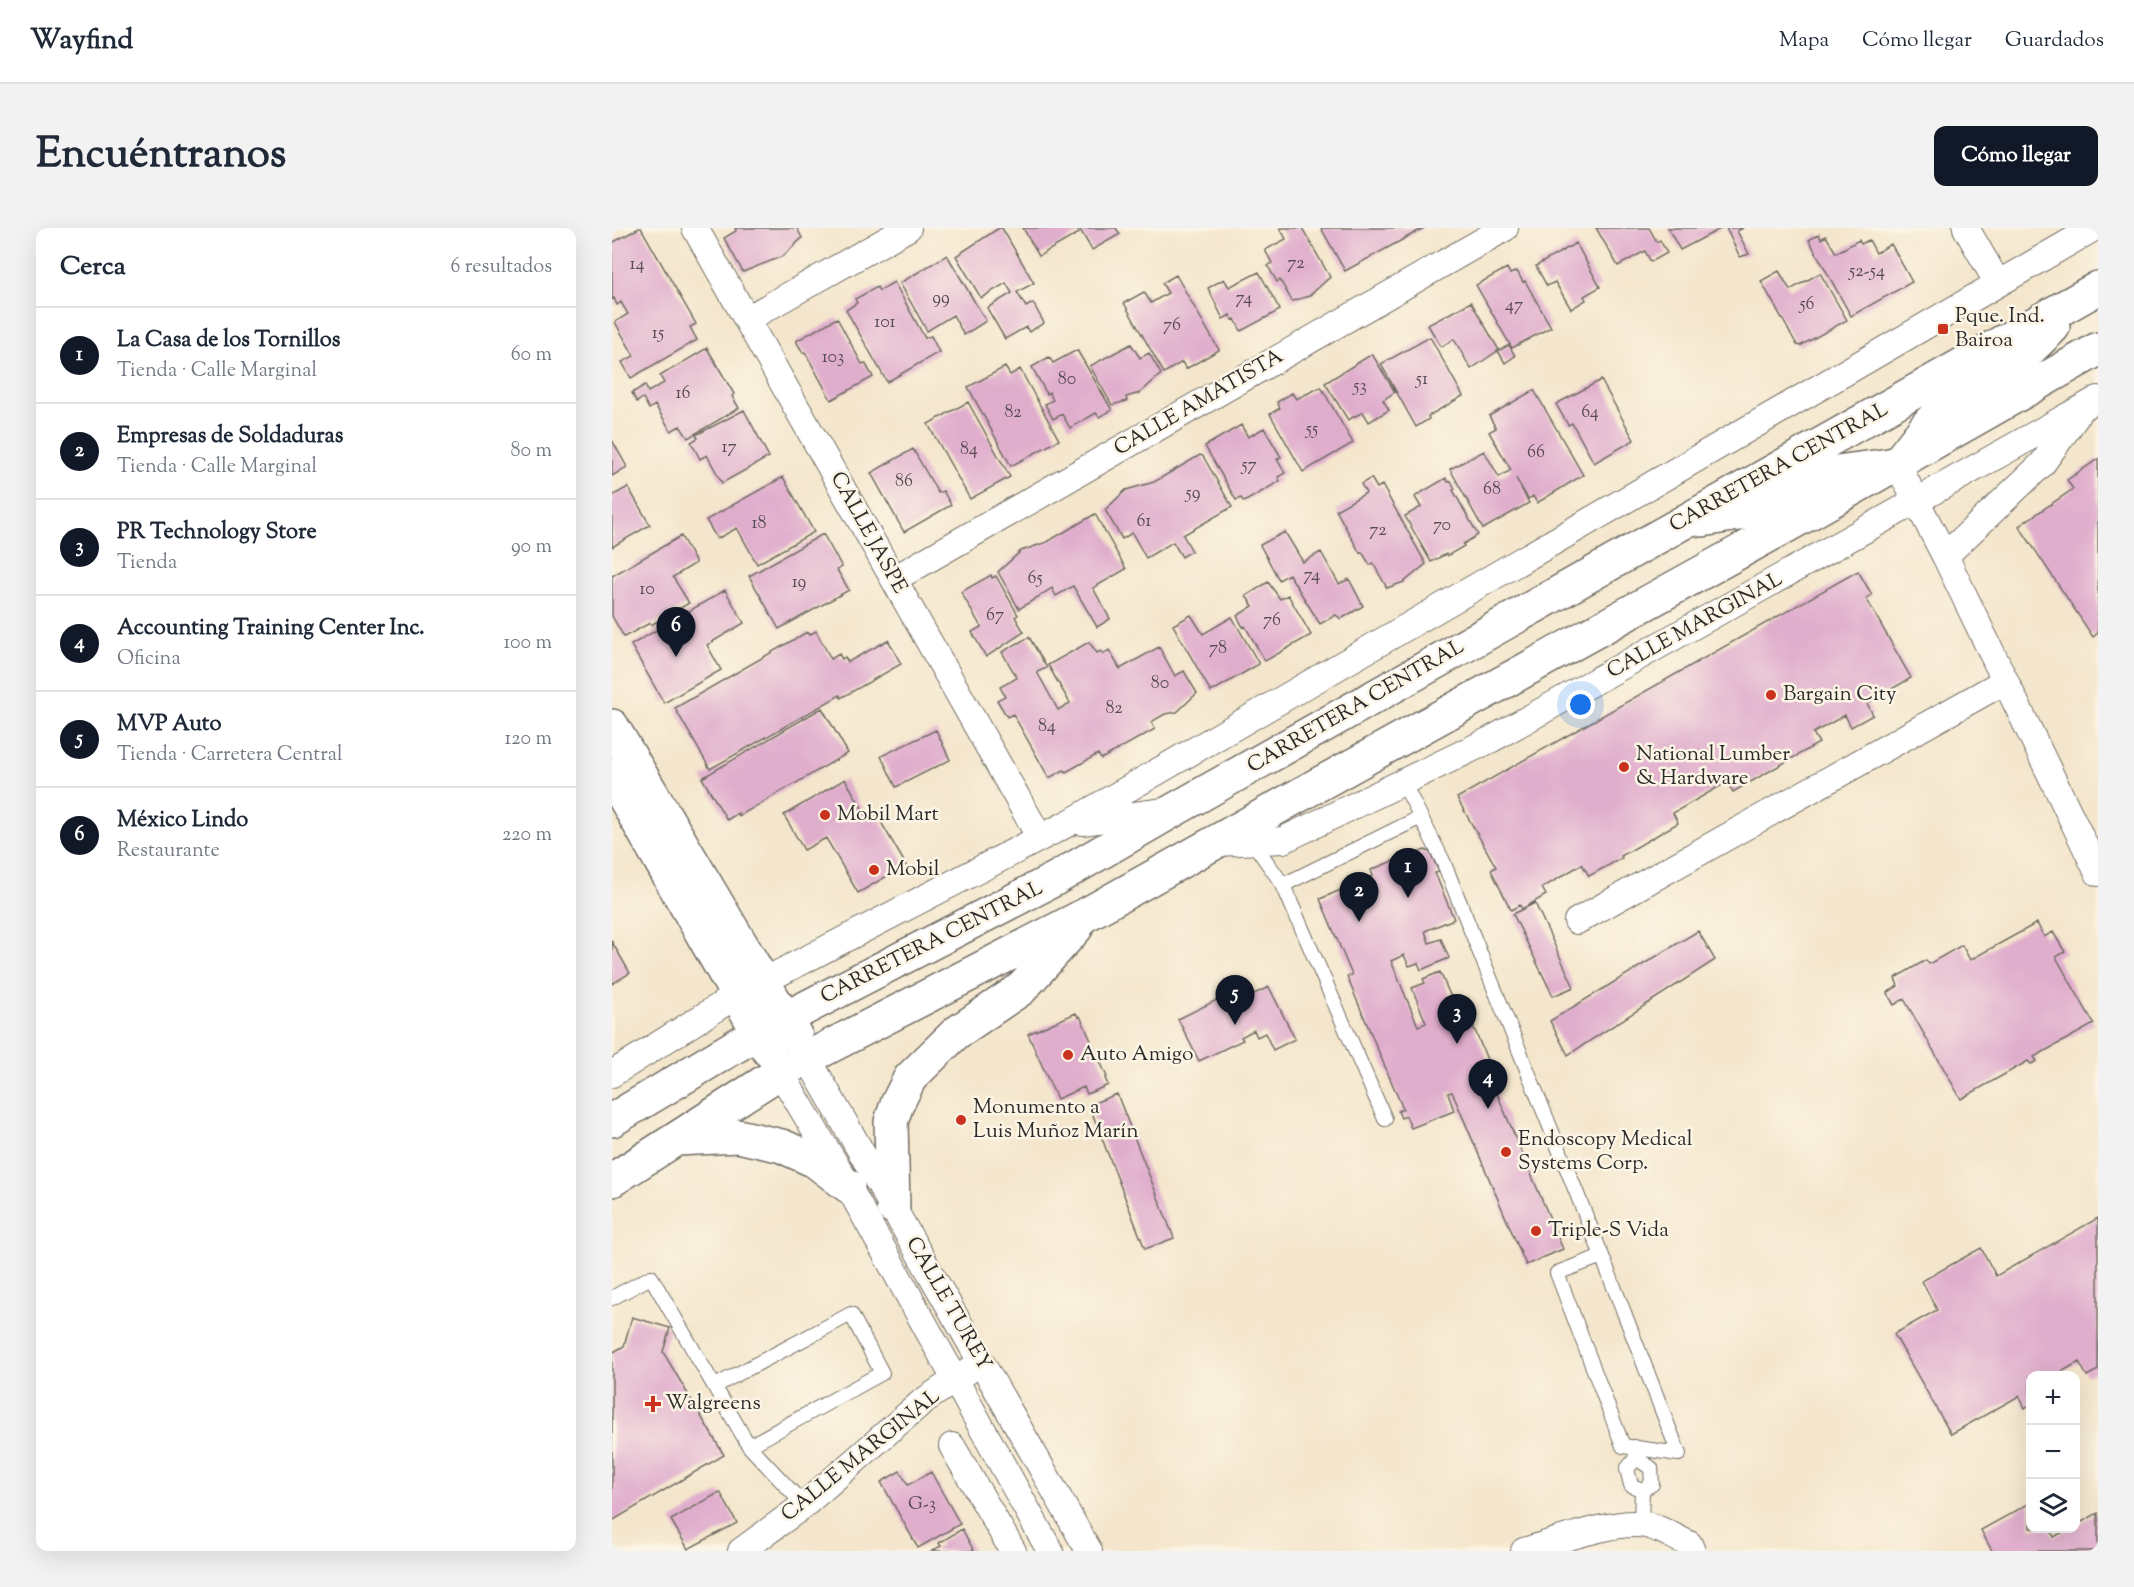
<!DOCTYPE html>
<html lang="es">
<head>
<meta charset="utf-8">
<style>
	:root { --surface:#fff; --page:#f2f2f3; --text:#1f2937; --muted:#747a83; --line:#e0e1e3; --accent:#111827 }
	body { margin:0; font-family:"Sorts Mill Goudy",serif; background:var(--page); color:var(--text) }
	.controls { position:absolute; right:18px; bottom:18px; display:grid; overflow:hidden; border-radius:12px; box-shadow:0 6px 24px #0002 }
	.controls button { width:54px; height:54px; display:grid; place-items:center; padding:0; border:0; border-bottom:2px solid var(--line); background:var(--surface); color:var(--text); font:30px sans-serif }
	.you { position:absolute; left:969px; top:477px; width:21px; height:21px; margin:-15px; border:4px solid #fff; border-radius:50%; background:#1a73e8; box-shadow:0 0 0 9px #1a73e833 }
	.badge { display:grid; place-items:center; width:39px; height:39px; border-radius:50%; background:var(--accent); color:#fff; font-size:20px; font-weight:700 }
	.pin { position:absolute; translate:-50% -50px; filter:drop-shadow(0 2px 3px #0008) }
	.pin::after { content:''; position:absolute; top:32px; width:21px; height:18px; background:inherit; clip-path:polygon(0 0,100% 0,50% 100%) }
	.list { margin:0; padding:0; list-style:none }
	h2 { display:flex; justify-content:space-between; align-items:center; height:78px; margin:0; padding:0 24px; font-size:26px }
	h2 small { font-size:20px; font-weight:400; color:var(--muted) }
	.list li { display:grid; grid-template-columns:39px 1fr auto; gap:18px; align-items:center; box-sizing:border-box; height:96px; padding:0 24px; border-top:2px solid var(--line) }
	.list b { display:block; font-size:22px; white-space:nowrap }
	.list p { margin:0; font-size:20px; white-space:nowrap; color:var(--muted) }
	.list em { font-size:20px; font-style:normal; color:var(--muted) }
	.icon { flex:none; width:33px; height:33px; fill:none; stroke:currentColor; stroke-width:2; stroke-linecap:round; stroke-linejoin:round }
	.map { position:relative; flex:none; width:1486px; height:1323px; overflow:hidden; border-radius:12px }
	header { display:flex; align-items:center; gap:36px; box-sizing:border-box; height:84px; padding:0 30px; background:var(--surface); border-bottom:2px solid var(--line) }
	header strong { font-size:28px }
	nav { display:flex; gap:33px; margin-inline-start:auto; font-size:21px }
	.intro { display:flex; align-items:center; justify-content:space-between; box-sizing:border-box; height:144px; padding:0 36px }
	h1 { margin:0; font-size:42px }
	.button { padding:15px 27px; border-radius:12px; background:var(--accent); color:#fff; font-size:21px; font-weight:700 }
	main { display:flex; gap:36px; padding:0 36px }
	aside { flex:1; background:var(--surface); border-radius:12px; box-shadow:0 6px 24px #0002 }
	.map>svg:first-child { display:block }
	.building { fill:#e0aecd }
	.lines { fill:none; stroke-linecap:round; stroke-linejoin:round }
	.lane-casing { stroke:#716c63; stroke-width:16 }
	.street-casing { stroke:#716c63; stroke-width:28 }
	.primary-casing { stroke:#716c63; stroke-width:36 }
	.lane { stroke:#fff; stroke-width:14 }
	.street { stroke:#fff; stroke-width:26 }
	.primary { stroke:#fff; stroke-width:33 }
	.poi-dot { fill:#c8321e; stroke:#fcf5e5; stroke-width:2 }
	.labels { text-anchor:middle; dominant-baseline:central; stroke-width:5; stroke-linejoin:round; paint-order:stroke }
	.number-label { font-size:18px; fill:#584c54 }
	.poi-label { font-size:21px; fill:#2b2b2b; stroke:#fcf5e5; text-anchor:start }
	.street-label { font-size:21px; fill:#2b2b2b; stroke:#fcf5e5 }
</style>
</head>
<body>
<header>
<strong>Wayfind</strong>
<nav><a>Mapa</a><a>Cómo llegar</a><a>Guardados</a></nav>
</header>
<div class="intro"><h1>Encuéntranos</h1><a class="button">Cómo llegar</a></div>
<main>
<aside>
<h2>Cerca<small>6 resultados</small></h2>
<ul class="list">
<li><span class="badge">1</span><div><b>La Casa de los Tornillos</b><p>Tienda · Calle Marginal</p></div><em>60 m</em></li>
<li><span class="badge">2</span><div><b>Empresas de Soldaduras</b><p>Tienda · Calle Marginal</p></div><em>80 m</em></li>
<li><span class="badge">3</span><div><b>PR Technology Store</b><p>Tienda</p></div><em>90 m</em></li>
<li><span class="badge">4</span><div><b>Accounting Training Center Inc.</b><p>Oficina</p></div><em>100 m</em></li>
<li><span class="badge">5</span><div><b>MVP Auto</b><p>Tienda · Carretera Central</p></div><em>120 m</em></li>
<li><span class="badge">6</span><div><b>México Lindo</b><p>Restaurante</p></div><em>220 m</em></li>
</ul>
</aside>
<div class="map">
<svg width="1486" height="1323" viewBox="0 0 1486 1323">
	<rect width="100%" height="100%" fill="#fcf5e5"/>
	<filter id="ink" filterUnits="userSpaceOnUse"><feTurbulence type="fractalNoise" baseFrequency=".0167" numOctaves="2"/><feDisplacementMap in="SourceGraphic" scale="12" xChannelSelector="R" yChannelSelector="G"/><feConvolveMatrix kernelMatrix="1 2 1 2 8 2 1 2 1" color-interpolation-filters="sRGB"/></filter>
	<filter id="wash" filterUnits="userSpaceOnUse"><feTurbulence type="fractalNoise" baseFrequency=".008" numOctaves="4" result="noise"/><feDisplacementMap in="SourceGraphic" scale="24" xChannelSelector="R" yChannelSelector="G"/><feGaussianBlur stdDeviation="1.35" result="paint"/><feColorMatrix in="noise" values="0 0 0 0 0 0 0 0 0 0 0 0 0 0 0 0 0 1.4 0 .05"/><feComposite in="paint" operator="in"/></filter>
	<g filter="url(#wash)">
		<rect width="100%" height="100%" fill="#f4e6cc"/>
		<g id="blocks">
			<path class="building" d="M27,0H29L84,96L78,99L85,112L19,150L10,134L22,128L3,94L16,86L9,74L5,77L2,70L0,71V15Z
				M123,0H185L190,10L171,28L131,44L112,10L124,3Z
				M387,0H390L422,55L405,64L414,79L421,75L432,95L417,104L414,99L393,111L375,80L400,65L394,55L369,70L344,28Z
				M411,0H465L467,5L427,28Z
				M467,0H504L508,6L480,22Z
				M668,0H690L718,49L697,68L680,73L668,52L665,54L656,38L660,35L653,22L674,11Z
				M709,0H812L733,43Z
				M984,0H1037L1045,14L1048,12L1055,25L1039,34L1033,23L1006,38Z
				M1056,0H1110L1068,22Z
				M1114,0H1131L1125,3L1137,26L1128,29Z
				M1207,6L1209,11L1214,8L1224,25L1247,12L1249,16L1257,12L1264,25L1279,16L1300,54L1239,88L1197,12Z
				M964,15L988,59L972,68L974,72L959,81L943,54L935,58L924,38Z
				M335,27L374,93L352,107L341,87L315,103L288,55Z
				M895,40L898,46L905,43L911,54L913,53L939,99L900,120L864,57Z
				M1167,43L1178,62L1208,45L1235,92L1188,118L1185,117L1149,53Z
				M647,44L668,82L629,103L623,91L621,92L618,87L611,91L596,60L612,51L617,59Z
				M564,47L607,122L574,141L570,134L552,145L512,75L532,64L539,75L556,65L550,55Z
				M282,54L313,110L319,108L327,124L275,154L234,82L245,75L243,71L265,59L267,63Z
				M859,74L887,122L859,141L842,111L829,119L816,97Z
				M225,90L250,136L253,135L261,149L219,172L193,124L191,125L184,113Z
				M818,109L851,168L816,188L817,191L804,199L769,136Z
				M519,116L528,130L537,125L549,146L528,165L514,169L515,173L500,177L478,138Z
				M897,117L903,128L893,135L886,123Z
				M95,120L122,166L120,168L127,180L76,210L68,198L59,203L43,177L37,181L31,170L25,174L20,165L33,157L36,164L52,155L48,148Z
				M465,122L500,182L487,189L484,185L458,200L450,186L441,191L433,176L441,172L437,164L435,166L420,139L437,129L441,135Z
				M760,126L783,164L771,172L777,182L757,194L751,184L736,192L713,155Z
				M393,139L398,147L408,141L447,212L399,238L356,159Z
				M989,152L1022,212L982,235L960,195L956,197L944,176Z
				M709,159L741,215L691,244L658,186L668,180L665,174L680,165L684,171Z
				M922,162L971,247L925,275L921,268L916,271L904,250L917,275L871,301L838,241L872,223L887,249L899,242L877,204L884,200L877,188Z
				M356,174L398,249L358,271L316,196Z
				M132,182L157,229L110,255L95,227L88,231L79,214L86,210L84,207Z
				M629,197L636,209L652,200L669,229L665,231L673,245L666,249L668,253L632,274L629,270L624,272L593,218Z
				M0,212L15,239L0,248Z
				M301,221L326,265L331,263L339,277L292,304L259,245Z
				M588,227L591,228L620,279L571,307L580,323L570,329L561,314L534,330L520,305L510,311L493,282L514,262L542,254Z
				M1486,231V405L1481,409L1407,298L1461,261L1455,252Z
				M171,249L202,304L145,336L125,300L105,311L94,292Z
				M759,250L765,260L770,257L814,336L792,354L775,360L761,335L758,337L750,324L748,325L724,282L754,265L749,256Z
				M834,250L836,254L839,253L843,261L841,262L866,307L851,316L852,318L835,328L834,326L819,334L793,288L809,279L803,269L805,267Z
				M16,259L38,297L0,319V268Z
				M483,286L514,341L481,360L498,391L485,399L461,358L444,368L440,360L407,381L386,344L409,323L435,314Z
				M673,304L691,334L709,324L727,356L737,351L751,378L729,391L724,387L708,396L677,346L667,352L648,317Z
				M211,306L230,339L225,342L237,362L167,401L137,348Z
				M69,308L84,335L61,349L77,375L39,397L38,395L12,409L0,388V348Z
				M1246,343L1260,367L1254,370L1299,450L1255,475L1261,487L1239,499L1233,487L1201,505L1207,515L1121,564L1115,554L1061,585L1066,595L1009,628L1010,630L977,648L970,636L930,660L934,667L910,681L908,677L899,682L879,642L884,639L845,570Z
				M379,347L380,350L384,348L406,387L403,389L412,404L374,429L360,404L369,399L349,364Z
				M656,354L668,371L676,367L699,407L653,433L633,398L631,399L625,388L641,378L634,368Z
				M113,362L132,395L95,417L109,442L52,475L19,417Z
				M579,387L591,406L620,389L647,436L599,464L561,397Z
				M204,403L219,431L227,426L230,431L233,429L236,434L276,412L289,436L229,470L228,467L98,541L63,480L195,404L197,407Z
				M417,409L435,440L425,444L446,482L458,475L436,437L477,414L485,425L489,423L491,426L497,422L508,441L547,419L563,448L572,443L585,465L565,484L553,486L539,494L543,501L489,531L486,526L454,544L452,542L437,550L401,486L395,489L385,472L393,468L388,459L405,450L390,424Z
				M210,480L236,525L127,588L126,585L115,592L90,550Z
				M324,502L338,532L284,559L269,528Z
				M233,551L254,587L262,582L294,637L246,665L214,610L192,622L172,587Z
				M813,622L818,624L827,644L823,645L842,691L813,703L817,715L829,711L837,730L809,742L806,735L797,738L792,727L779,733L806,798L814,795L800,760L813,755L811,751L828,744L841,774L838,775L840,781L852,776L881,846L877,847L951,1021L914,1037L840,864L836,865L842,883L799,900L794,888L789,890L786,883L791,881L735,749L740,747L708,671L761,648L759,642L790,629L793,630Z
				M923,675L962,759L941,768L901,686Z
				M1425,695L1432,709L1441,704L1453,724L1444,729L1482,796L1422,829L1425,833L1419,836L1416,833L1349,871L1292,771L1282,777L1275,765L1286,758L1283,750L1314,732L1317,736L1350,717L1358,732Z
				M1086,703L1103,732L956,827L938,793Z
				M0,714L18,745L0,756Z
				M657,759L683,811L661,822L653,805L645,809L642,802L629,809L631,812L587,833L566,791L623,763L627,773Z
				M464,785L466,789L468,788L495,849L493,850L496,857L475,866L472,859L445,871L416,806Z
				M505,866L562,1010L533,1021L477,877Z
				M1486,990V1142L1475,1148L1467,1134L1442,1148H1418V1177L1413,1180L1407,1168L1339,1206L1282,1106L1325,1082L1310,1053L1369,1020L1384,1048Z
				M20,1089L58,1100L51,1124L112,1227L0,1293V1125L12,1118Z
				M288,1243L296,1257L319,1244L348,1296L306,1320L269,1254Z
				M108,1264L125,1295L76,1321L59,1292Z
				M1418,1275V1300H1437L1442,1309L1458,1300H1464V1297L1486,1285V1323H1380L1369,1302Z
				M350,1301L362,1323H320L329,1318L327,1315Z"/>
		</g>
	</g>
	<g filter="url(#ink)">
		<use href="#blocks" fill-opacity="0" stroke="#716c63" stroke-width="1.5"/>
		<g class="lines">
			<defs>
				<path id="lane" d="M791,554L831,633L990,1028L1067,1226L1011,1218L945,1045L990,1028
					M640,613L671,657L809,589
					M671,657L773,891
					M0,1070L39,1049L137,1218L192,1277
					M103,1158L239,1086L270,1145L137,1218
					M1023,1219L1024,1230L1015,1241L1019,1257L1030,1262L1040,1256L1039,1240L1024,1230
					M1029,1297L1030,1262"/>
				<path id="street" d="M83,0L428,610
					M1354,0L1385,54
					M135,91L296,0
					M1285,236L1333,328L1486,645
					M1333,328L1430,236L1464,189
					M282,351L893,0
					M470,594L553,583
					M604,615L671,612L880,511L1486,171
					M965,693L1393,453
					M195,829L477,1323
					M168,844L231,949L438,1323
					M0,846L125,767L457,595L1482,0
					M340,1218L401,1323
					M129,1323L192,1277L310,1174L356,1143
					M912,1323C942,1314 1004,1291 1034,1297C1049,1300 1064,1310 1077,1316L1080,1323"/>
				<path id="primary" d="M1090,292L1139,284L1217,245L1285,236L1317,195L1339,173L1403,136L1441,99
					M0,498L184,809
					M0,548L157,823
					M0,892L147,804L443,651L562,582L1486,60
					M65,911L126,908L170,918L203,933L236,958
					M0,952L168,844L477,685L700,560L1203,282L1486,121
					M281,979L279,894L285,876L298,850L344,805L409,761L464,700"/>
			</defs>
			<use href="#lane" class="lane-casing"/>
			<use href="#street" class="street-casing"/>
			<use href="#primary" class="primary-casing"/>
			<use href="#lane" class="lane"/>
			<use href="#street" class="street"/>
			<use href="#primary" class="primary"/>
		</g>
	</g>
	<g class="poi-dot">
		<rect x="1325" y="95" width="12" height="12" rx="3"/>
		<circle cx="1159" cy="467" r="6"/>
		<circle cx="1012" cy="539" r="6"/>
		<circle cx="213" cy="587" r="6"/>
		<circle cx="262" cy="642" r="6"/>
		<circle cx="456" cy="827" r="6"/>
		<circle cx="349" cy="892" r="6"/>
		<circle cx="894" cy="924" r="6"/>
		<circle cx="924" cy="1003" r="6"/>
		<path d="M38 1167h6v6h6v6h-6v6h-6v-6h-6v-6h6z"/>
	</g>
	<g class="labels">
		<g class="number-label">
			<text x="684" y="36">72</text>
			<text x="25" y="37">14</text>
			<text x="1255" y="44">52-54</text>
			<text x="329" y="71">99</text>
			<text x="632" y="71">74</text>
			<text x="1195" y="77">56</text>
			<text x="902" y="78">47</text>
			<text x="273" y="95">101</text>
			<text x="560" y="98">76</text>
			<text x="46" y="106">15</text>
			<text x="221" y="130">103</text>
			<text x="455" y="152">80</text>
			<text x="810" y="152">51</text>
			<text x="748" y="159">53</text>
			<text x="71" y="166">16</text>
			<text x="401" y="185">82</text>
			<text x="978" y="185">64</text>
			<text x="700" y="202">55</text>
			<text x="117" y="220">17</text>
			<text x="357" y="222">84</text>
			<text x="924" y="225">66</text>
			<text x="637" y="238">57</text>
			<text x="292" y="254">86</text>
			<text x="880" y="262">68</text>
			<text x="581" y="266">59</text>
			<text x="532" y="294">61</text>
			<text x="147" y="296">18</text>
			<text x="830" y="298">70</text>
			<text x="766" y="303">72</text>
			<text x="700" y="348">74</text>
			<text x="423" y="351">65</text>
			<text x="187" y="355">19</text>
			<text x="35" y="362">10</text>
			<text x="383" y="388">67</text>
			<text x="660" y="393">76</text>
			<text x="606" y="421">78</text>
			<text x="548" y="456">80</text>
			<text x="502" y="481">82</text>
			<text x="435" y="499">84</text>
			<text x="310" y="1277">G-3</text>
		</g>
		<g class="poi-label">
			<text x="1343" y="89">Pque. Ind.<tspan x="1343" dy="24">Bairoa</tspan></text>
			<text x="1171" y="467">Bargain City</text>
			<text x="1024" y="527">National Lumber<tspan x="1024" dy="24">&amp; Hardware</tspan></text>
			<text x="225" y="587">Mobil Mart</text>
			<text x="274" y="642">Mobil</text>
			<text x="468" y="827">Auto Amigo</text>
			<text x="361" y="880">Monumento a<tspan x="361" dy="24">Luis Muñoz Marín</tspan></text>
			<text x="906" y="912">Endoscopy Medical<tspan x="906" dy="24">Systems Corp.</tspan></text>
			<text x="936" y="1003">Triple-S Vida</text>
			<text x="53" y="1176">Walgreens</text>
		</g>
		<g class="street-label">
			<text transform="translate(587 175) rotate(-30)">CALLE AMATISTA</text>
			<text transform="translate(1167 240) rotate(-29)">CARRETERA CENTRAL</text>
			<text transform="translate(256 305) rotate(61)">CALLE JASPE</text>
			<text transform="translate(1083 398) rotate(-29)">CALLE MARGINAL</text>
			<text transform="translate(744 479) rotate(-30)">CARRETERA CENTRAL</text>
			<text transform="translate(320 715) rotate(-27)">CARRETERA CENTRAL</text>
			<text transform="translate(336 1076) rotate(60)">CALLE TUREY</text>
			<text transform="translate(249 1228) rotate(-39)">CALLE MARGINAL</text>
		</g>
	</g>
</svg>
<div class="controls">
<button>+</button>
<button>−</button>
<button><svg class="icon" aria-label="layers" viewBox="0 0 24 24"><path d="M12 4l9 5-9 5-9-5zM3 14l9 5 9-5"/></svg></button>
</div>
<div class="you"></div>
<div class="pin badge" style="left:796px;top:670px">1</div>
<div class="pin badge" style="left:747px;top:694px">2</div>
<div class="pin badge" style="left:845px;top:816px">3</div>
<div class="pin badge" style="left:876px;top:881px">4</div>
<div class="pin badge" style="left:623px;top:797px">5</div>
<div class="pin badge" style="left:64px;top:429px">6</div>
</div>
</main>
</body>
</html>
